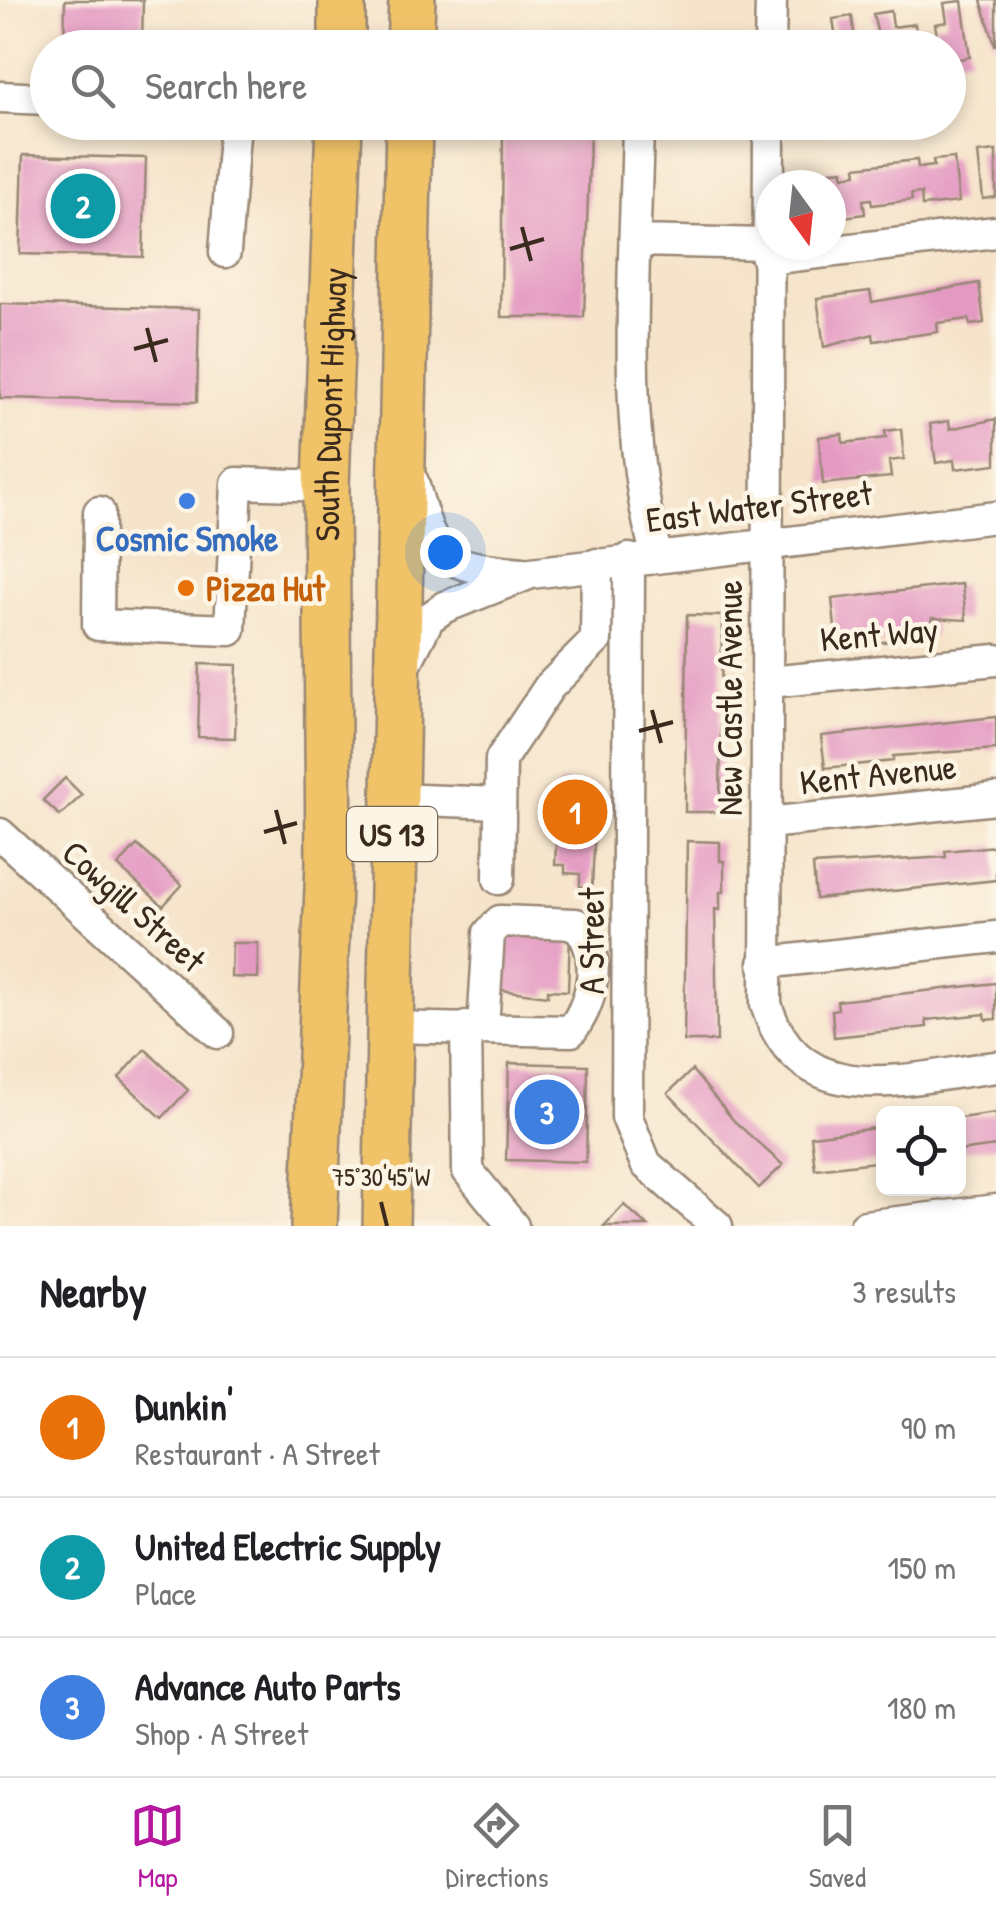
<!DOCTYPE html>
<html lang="en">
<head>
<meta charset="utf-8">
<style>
	:root { --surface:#fff; --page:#f2f2f2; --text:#202124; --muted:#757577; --line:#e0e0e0; --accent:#b5179e }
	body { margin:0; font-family:"Patrick Hand",sans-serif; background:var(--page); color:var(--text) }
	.controls { position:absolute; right:30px; bottom:30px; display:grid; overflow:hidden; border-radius:15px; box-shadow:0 5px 15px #0003 }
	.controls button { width:90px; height:90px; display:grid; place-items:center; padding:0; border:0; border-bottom:2px solid var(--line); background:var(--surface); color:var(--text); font:50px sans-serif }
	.compass { position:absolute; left:756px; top:170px; width:90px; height:90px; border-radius:50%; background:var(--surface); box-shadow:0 5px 15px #0003; rotate:165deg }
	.you { position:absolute; left:445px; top:552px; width:35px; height:35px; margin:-25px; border:8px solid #fff; border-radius:50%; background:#1a73e8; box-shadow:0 0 0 15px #1a73e833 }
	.badge { display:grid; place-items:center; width:65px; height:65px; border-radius:50%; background:var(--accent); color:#fff; font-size:32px; font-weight:700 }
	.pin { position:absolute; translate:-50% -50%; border:5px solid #fff; box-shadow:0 2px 10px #0006 }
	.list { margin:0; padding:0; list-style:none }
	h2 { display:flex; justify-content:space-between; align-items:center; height:130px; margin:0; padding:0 40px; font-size:42px }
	h2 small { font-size:32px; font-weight:400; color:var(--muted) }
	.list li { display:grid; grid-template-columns:65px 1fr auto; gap:30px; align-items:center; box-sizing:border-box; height:140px; padding:0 40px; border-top:2px solid var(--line) }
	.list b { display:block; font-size:38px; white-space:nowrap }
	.list p { margin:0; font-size:32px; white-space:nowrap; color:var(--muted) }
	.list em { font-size:32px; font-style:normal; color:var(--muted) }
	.icon { flex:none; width:55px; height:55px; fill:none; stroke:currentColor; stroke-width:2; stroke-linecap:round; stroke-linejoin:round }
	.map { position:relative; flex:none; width:996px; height:1226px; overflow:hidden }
	.search { position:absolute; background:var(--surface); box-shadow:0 5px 15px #0003; left:30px; right:30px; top:30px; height:110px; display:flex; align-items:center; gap:25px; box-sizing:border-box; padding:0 35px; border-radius:55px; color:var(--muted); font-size:38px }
	.sheet { height:550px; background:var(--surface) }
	nav { display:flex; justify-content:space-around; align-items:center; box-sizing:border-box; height:140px; border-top:2px solid var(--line); background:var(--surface); font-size:28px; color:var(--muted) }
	nav a { display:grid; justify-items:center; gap:5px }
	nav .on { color:var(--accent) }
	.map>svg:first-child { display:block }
	.building { fill:#e499c2 }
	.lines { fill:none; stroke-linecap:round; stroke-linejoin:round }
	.minor-casing { stroke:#988774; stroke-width:35 }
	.highway-casing { stroke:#988774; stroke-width:50 }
	.minor { stroke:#fff; stroke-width:30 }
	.highway { stroke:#f1c369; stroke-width:45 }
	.ticks { fill:none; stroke:#3b2a1e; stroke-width:4 }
	.shop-dot { fill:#3f7fe0; stroke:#fcf5e5; stroke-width:4 }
	.food-dot { fill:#e8710a; stroke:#fcf5e5; stroke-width:4 }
	.labels { text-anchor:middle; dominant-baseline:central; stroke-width:9; stroke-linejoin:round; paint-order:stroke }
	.shield { fill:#fcf5e5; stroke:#75675a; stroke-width:2.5 }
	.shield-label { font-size:32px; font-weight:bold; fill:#3b2a1e }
	.street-label { font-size:35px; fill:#3b2a1e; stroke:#fcf5e5 }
	.shop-label { font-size:35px; font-weight:bold; fill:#366cbe; stroke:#fcf5e5 }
	.food-label { font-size:35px; font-weight:bold; fill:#c56008; stroke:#fcf5e5; text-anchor:start }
	.ticks-label { font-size:25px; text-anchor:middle; fill:#3b2a1e; stroke:#fcf5e5; stroke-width:9; stroke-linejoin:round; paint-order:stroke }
</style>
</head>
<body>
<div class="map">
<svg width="996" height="1226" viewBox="0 0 996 1226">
	<rect width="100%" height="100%" fill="#fcf5e5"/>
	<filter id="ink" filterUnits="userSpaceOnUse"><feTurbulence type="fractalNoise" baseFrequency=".01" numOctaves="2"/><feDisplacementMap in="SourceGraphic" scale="20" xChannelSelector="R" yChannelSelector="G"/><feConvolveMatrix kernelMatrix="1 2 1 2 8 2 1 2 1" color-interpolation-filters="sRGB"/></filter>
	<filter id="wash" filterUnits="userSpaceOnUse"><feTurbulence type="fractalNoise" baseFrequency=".0048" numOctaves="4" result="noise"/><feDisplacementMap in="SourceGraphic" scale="40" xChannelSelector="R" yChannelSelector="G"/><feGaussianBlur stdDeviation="2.25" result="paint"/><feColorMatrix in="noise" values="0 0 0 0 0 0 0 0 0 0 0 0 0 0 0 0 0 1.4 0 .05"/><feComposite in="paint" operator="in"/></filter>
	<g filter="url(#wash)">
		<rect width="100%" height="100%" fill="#f6e4ca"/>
		<g id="blocks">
			<path class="building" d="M65,0H143L142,48L64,47Z
				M981,0H996V45H995Z
				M962,1L970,57L949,61V48H939L935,24L947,22L944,3Z
				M891,11L893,27L915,24L918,48H881L873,14Z
				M852,16L856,48H825L824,39L836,38L833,19Z
				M503,132L590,135L584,317H501Z
				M996,151V197L983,199L978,153Z
				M23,155L146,158L143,257L20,254Z
				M954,158L959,202L922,206L921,193L911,194L912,200L872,205L871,199L863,200L865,214L831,219V185H823L822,172L843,170V176L857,174L856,167L917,160L918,168L934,166L933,160Z
				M979,283L984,323L970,325L969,319L937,323L938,332L874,341L873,334L824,347L817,298L870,291L872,302Z
				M0,304L199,309L197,402L0,398Z
				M996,419V464L955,469L954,460L936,463L930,424L949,421L950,429Z
				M901,429L904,459L889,461L891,477L823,484L819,437L842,434L843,443L886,438L885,431Z
				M962,584L966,620L932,618L934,636L866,644L865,634L836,637L832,599Z
				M687,615L722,616L720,812H685Z
				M200,664L237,665L235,738L198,737Z
				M996,717V749L893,756V761L825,768L821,736Z
				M65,778L82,795L60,816L43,800Z
				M559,783L597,785L592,887H580V874L565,873V865H555Z
				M687,841L720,842V861H724V892H720V910L715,909L717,1041H684Z
				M137,845L182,885L163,906L118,866Z
				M996,846V880L816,899L813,865L946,857L945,851Z
				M502,931L570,933L568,991L548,990V996L500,990Z
				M232,943H258V978L231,977Z
				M996,983V1019L986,1020L985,1014L926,1020L927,1027L834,1037L832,1010L838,1009L837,1001Z
				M145,1049L188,1090L162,1118L119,1078Z
				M509,1063L588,1065L586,1162L506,1160Z
				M692,1070L734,1121L783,1165L759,1188L668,1093Z
				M996,1113V1146L959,1151V1118Z
				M877,1128V1134L884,1133V1161L815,1169L811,1136Z
				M624,1205L648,1226H604Z"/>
		</g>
	</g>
	<g filter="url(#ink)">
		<use href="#blocks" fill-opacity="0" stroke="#988774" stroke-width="2.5"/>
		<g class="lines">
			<defs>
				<path id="minor" d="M770,48L771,0
					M0,97L48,99
					M638,122C636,257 619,429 657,556
					M769,122L766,1004C800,1115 908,1077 996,1067
					M636,241L767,244
					M225,252L235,122
					M767,259L996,232
					M413,482C435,563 440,565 523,573
					M99,512L98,625L230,630L237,483L326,486
					M629,559L627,1117L646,1164L717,1226
					M402,671L429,618L445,607L531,573L996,517
					M769,682L996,660
					M393,799L500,803
					M767,823L996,799
					M0,834L218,1033
					M499,879L501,759L549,687L596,640L597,564
					M764,963L996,937
					M388,1027L571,1031C594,1001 603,953 576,924L500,921L489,933L483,1028
					M466,1027L468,1171L513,1226
					M865,1226L996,1210"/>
				<g id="highway">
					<path d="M342,48V0"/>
					<path d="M410,48L412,0"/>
					<path id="s1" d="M314,1226L329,863L326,486L339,122"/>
					<path d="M386,1226L409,122"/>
				</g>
			</defs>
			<use href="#minor" class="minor-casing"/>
			<use href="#highway" class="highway-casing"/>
			<use href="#minor" class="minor"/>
			<use href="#highway" class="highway"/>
		</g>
	</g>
	<path class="ticks" d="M522,227L531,261M510,249L544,239M147,328L156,362M134,349L168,340M652,710L661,743M639,731L673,722M276,810L285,844M264,832L297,823M381,1202L387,1226"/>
	<circle class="shop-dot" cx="187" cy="501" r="10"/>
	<circle class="food-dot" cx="186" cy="588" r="10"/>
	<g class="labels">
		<rect class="shield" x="347" y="807" width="90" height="54" rx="8"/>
		<g class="shield-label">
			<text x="392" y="834">US 13</text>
		</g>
		<g class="street-label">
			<text stroke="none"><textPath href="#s1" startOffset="822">South Dupont Highway</textPath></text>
			<text transform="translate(759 506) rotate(-7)">East Water Street</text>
			<text transform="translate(879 634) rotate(-5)">Kent Way</text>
			<text transform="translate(729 698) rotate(-90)">New Castle Avenue</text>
			<text transform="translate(878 774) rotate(-6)">Kent Avenue</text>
			<text transform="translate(134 906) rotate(42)">Cowgill Street</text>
			<text transform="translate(591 941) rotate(-90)">A Street</text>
		</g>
		<g class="shop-label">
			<text x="187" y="538">Cosmic Smoke</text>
		</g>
		<g class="food-label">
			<text x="206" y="588">Pizza Hut</text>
		</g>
	</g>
	<g class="ticks-label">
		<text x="381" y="1186">75°30'45"W</text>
	</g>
</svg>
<div class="controls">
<button><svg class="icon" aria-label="locate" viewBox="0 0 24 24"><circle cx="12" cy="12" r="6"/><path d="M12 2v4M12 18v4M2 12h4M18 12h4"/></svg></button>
</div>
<svg class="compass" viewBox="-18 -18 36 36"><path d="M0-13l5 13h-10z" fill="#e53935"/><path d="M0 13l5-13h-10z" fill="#757577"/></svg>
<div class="you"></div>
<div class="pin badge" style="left:575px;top:812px;background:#e8710a">1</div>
<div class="pin badge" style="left:83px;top:206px;background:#0f9aa8">2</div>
<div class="pin badge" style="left:547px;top:1112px;background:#3f7fe0">3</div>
<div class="search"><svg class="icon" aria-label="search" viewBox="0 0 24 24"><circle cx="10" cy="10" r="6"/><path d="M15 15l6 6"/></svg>Search here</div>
</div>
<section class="sheet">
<h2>Nearby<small>3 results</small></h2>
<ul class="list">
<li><span class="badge" style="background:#e8710a">1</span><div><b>Dunkin'</b><p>Restaurant · A Street</p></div><em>90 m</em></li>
<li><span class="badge" style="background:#0f9aa8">2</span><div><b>United Electric Supply</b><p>Place</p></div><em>150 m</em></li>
<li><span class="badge" style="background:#3f7fe0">3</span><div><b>Advance Auto Parts</b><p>Shop · A Street</p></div><em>180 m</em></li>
</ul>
</section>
<nav>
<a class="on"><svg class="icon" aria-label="map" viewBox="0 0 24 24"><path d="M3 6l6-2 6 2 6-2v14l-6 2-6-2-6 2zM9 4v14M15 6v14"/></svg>Map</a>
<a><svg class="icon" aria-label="directions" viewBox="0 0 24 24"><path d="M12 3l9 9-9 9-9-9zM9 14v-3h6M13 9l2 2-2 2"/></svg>Directions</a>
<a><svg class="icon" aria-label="saved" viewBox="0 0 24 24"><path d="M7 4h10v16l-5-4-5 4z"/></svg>Saved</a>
</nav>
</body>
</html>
